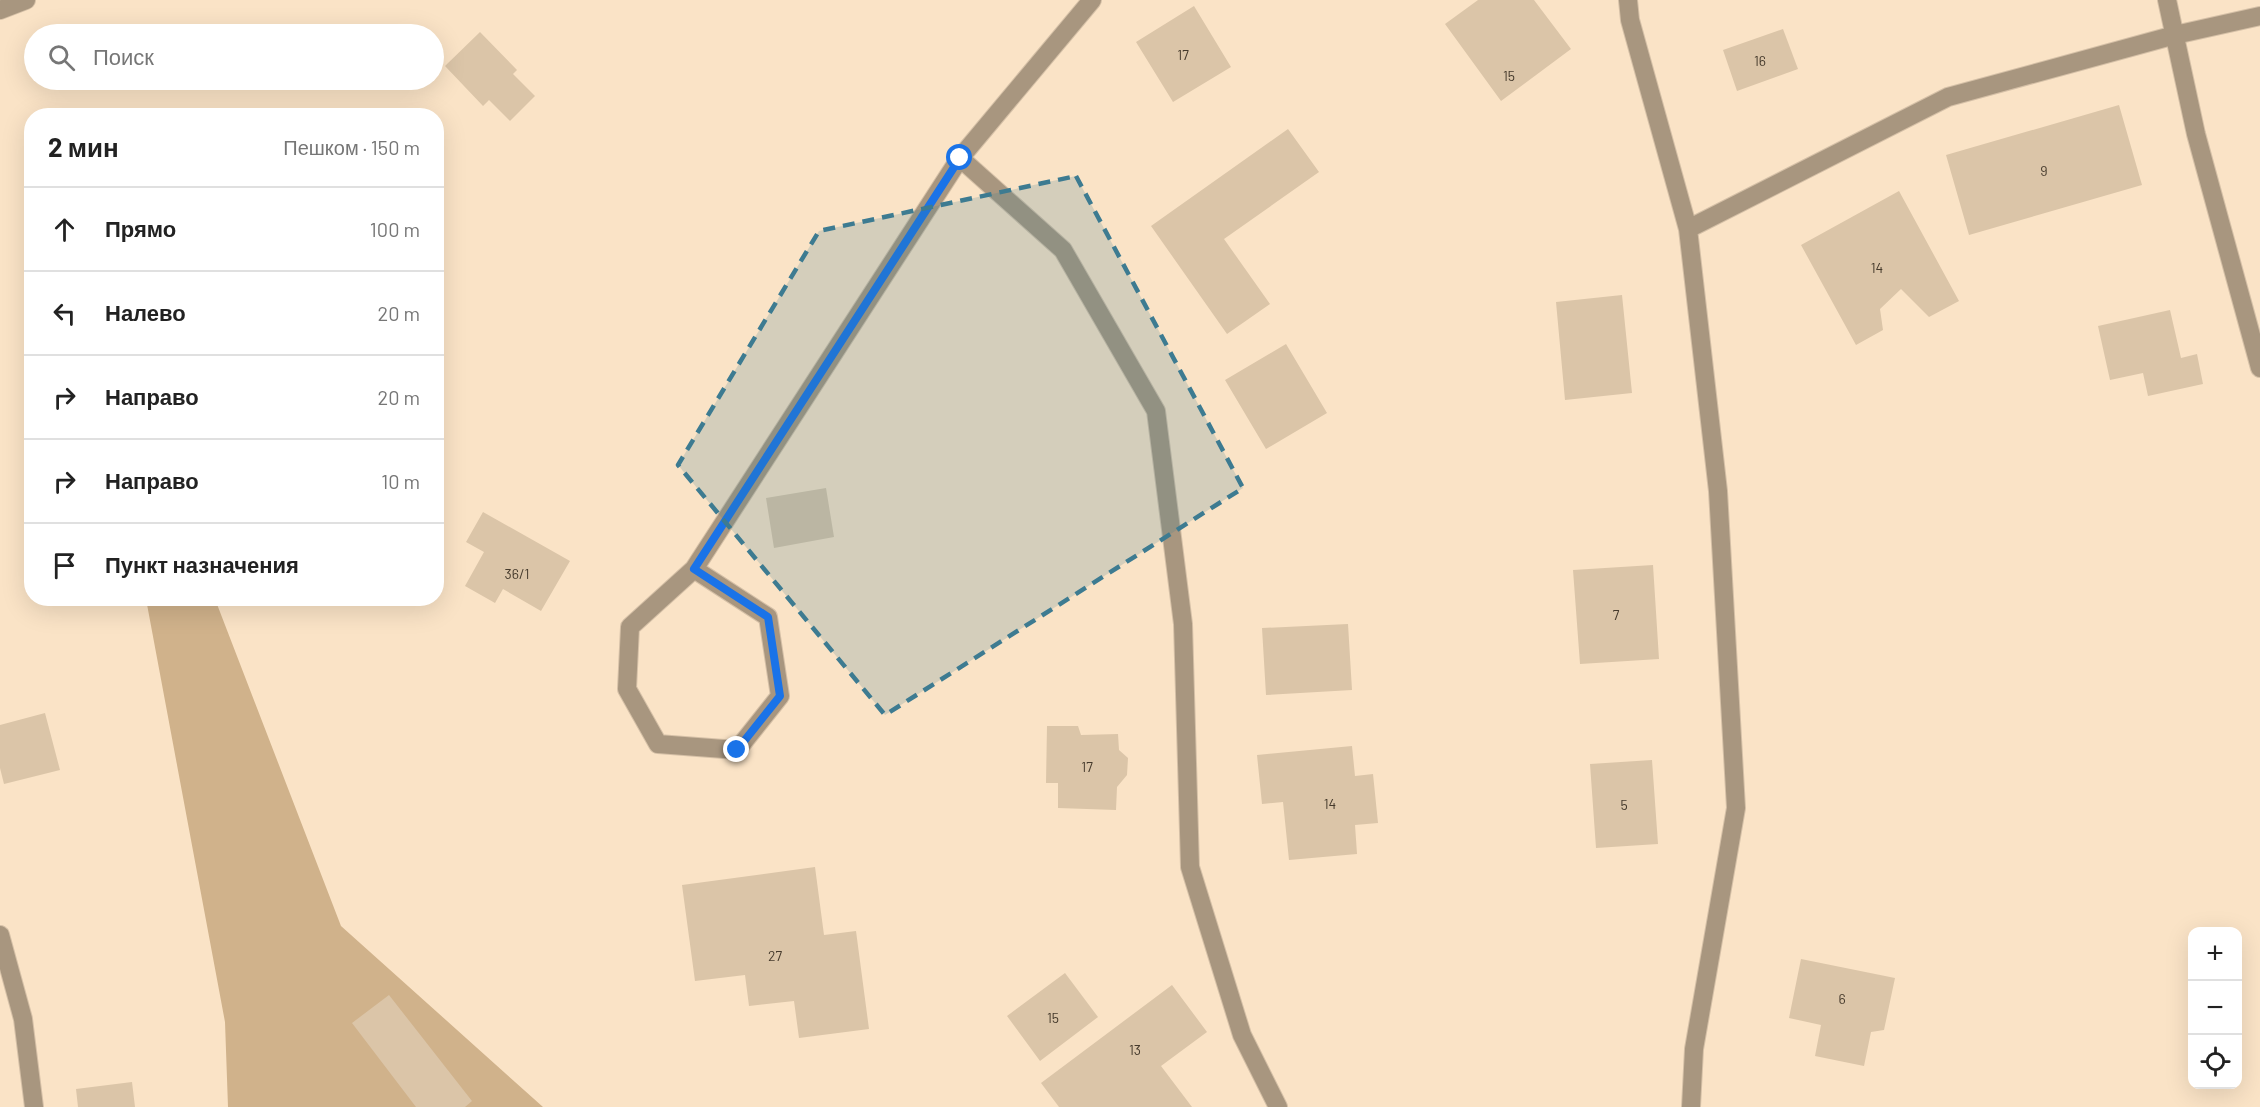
<!DOCTYPE html>
<html lang="ru">
<head>
<meta charset="utf-8">
<style>
	:root { --surface:#fff; --page:#f2f2f2; --text:#222; --muted:#767676; --line:#e0e0e0 }
	body { margin:0; font-family:Barlow,sans-serif; background:var(--page); color:var(--text) }
	.controls { position:absolute; right:18px; bottom:18px; display:grid; overflow:hidden; border-radius:12px; box-shadow:0 6px 24px #0002 }
	.controls button { width:54px; height:54px; display:grid; place-items:center; padding:0; border:0; border-bottom:2px solid var(--line); background:var(--surface); color:var(--text); font:30px sans-serif }
	.stop { position:absolute; width:18px; height:18px; margin:-14px; border:4px solid #1a73e8; border-radius:50%; background:#fff }
	.stop.end { background:#1a73e8; border-color:#fff; box-shadow:0 2px 6px #0008 }
	.list { margin:0; padding:0; list-style:none }
	h2 { display:flex; justify-content:space-between; align-items:center; height:78px; margin:0; padding:0 24px; font-size:26px }
	h2 small { font-size:20px; font-weight:400; color:var(--muted) }
	.list li { display:grid; grid-template-columns:39px 1fr auto; gap:18px; align-items:center; box-sizing:border-box; height:84px; padding:0 24px; border-top:2px solid var(--line) }
	.list b { display:block; font-size:22px; white-space:nowrap }
	.list em { font-size:20px; font-style:normal; color:var(--muted) }
	.icon { flex:none; width:33px; height:33px; fill:none; stroke:currentColor; stroke-width:2; stroke-linecap:round; stroke-linejoin:round }
	.map { position:relative; flex:none; width:2260px; height:1107px; overflow:hidden }
	.search { position:absolute; background:var(--surface); box-shadow:0 6px 24px #0002; left:24px; top:24px; width:420px; height:66px; display:flex; align-items:center; gap:15px; box-sizing:border-box; padding:0 21px; border-radius:33px; color:var(--muted); font-size:22px }
	.panel { position:absolute; background:var(--surface); box-shadow:0 6px 24px #0002; left:24px; top:108px; width:420px; height:498px; border-radius:24px }
	.map>svg:first-child { display:block }
	.green { fill:#d0b28b }
	.building { fill:#dbc5a8 }
	.lines { fill:none; stroke-linecap:round; stroke-linejoin:round }
	.lane-casing { stroke:#d5c0a7; stroke-width:20 }
	.street-casing { stroke:#d5c0a7; stroke-width:20 }
	.lane { stroke:#a8967f; stroke-width:18 }
	.street { stroke:#a8967f; stroke-width:18 }
	.route { stroke:#1a73e8; stroke-width:8 }
	.marked { fill:#3d7b91; fill-opacity:0.2; stroke:#3d7b91; stroke-width:4.5; stroke-dasharray:12 8; stroke-linejoin:round }
	.labels { text-anchor:middle; dominant-baseline:central; stroke-width:4.5; stroke-linejoin:round; paint-order:stroke }
	.number-label { font-size:14px; fill:#453a2c }
</style>
</head>
<body>
<div class="map">
<svg width="2260" height="1107" viewBox="0 0 2260 1107">
	<rect width="100%" height="100%" fill="#fae3c6"/>
	<path class="green" d="M146,599H215L341,926L543,1107H228L225,1022Z"/>
	<path class="building" d="M1478,0H1534L1571,49L1501,101L1445,24Z
		M1194,6L1231,67L1173,102L1136,42Z
		M1783,29L1798,69L1737,91L1723,50Z
		M480,32L517,70L513,74L535,96L510,121L489,100L483,106L445,66Z
		M2119,105L2142,185L1969,235L1946,155Z
		M1288,129L1319,172L1224,239L1270,304L1227,334L1151,226Z
		M1899,191L1959,301L1929,317L1901,289L1880,309L1883,330L1856,345L1801,245Z
		M1622,295L1632,393L1565,400L1556,302Z
		M2170,310L2181,358L2197,354L2203,384L2148,396L2143,373L2110,380L2098,326Z
		M1286,344L1327,413L1266,449L1225,380Z
		M826,488L834,537L774,548L766,498Z
		M483,512L570,561L541,611L503,589L495,603L465,586L484,552L466,542Z
		M1653,565L1659,659L1580,664L1573,570Z
		M1348,624L1352,690L1266,695L1262,628Z
		M45,713L60,770L4,784L0,768V725Z
		M1047,726H1078L1081,735L1118,734L1119,750L1128,758L1127,775L1117,787L1116,810L1058,808V783H1046Z
		M1352,746L1355,776L1373,774L1378,823L1355,825L1357,854L1289,860L1283,802L1262,804L1257,755Z
		M1652,760L1658,844L1596,848L1590,764Z
		M815,867L824,935L856,931L869,1029L799,1038L794,1001L749,1006L745,975L695,981L682,885Z
		M1801,959L1895,978L1884,1030L1871,1032L1864,1066L1815,1056L1821,1025L1789,1018Z
		M1065,973L1098,1017L1040,1061L1007,1016Z
		M1172,985L1207,1032L1161,1066L1192,1107H1059L1041,1083Z
		M389,995L472,1101L465,1107H416L352,1023Z
		M132,1082L135,1107H78L76,1089Z"/>
	<g class="lines">
		<defs>
			<path id="lane" d="M1628,0L1630,20L1688,229L1718,491L1736,808L1694,1049L1691,1107
				M2167,0L2196,134L2260,368
				M960,158L1063,250L1156,411L1183,624L1190,867L1242,1035L1278,1107
				M1688,229L1948,97L2175,35L2260,16
				M694,569L768,617L780,696L737,750L658,744L627,689L630,627L694,569L960,158L1092,0"/>
			<path id="street" d="M0,10L26,0
				M0,935L23,1019L34,1107"/>
		</defs>
		<use href="#lane" class="lane-casing"/>
		<use href="#street" class="street-casing"/>
		<use href="#lane" class="lane"/>
		<use href="#street" class="street"/>
	</g>
	<g class="lines">
		<path class="route" d="M737,750L780,696L768,617L694,569L960,158"/>
	</g>
	<path class="marked" d="M1076,176L1243,488L885,715L678,465L819,231Z"/>
	<g class="labels">
		<g class="number-label">
			<text x="1183" y="54">17</text>
			<text x="1760" y="60">16</text>
			<text x="1509" y="75">15</text>
			<text x="2044" y="170">9</text>
			<text x="1877" y="267">14</text>
			<text x="517" y="573">36/1</text>
			<text x="1616" y="614">7</text>
			<text x="1087" y="766">17</text>
			<text x="1330" y="803">14</text>
			<text x="1624" y="804">5</text>
			<text x="775" y="955">27</text>
			<text x="1842" y="998">6</text>
			<text x="1053" y="1017">15</text>
			<text x="1135" y="1049">13</text>
		</g>
	</g>
</svg>
<div class="controls">
<button>+</button>
<button>−</button>
<button><svg class="icon" aria-label="locate" viewBox="0 0 24 24"><circle cx="12" cy="12" r="6"/><path d="M12 2v4M12 18v4M2 12h4M18 12h4"/></svg></button>
</div>
<div class="stop" style="left:960px;top:158px"></div>
<div class="stop end" style="left:737px;top:750px"></div>
<div class="search"><svg class="icon" aria-label="search" viewBox="0 0 24 24"><circle cx="10" cy="10" r="6"/><path d="M15 15l6 6"/></svg>Поиск</div>
<section class="panel">
<h2>2 мин<small>Пешком · 150 m</small></h2>
<ul class="list">
<li><svg class="icon" aria-label="ahead" viewBox="0 0 24 24"><path d="M12 20V5M6 11l6-6 6 6"/></svg><div><b>Прямо</b></div><em>100 m</em></li>
<li><svg class="icon" aria-label="left" viewBox="0 0 24 24"><path d="M17 20v-9H6M10 6l-5 5 5 5"/></svg><div><b>Налево</b></div><em>20 m</em></li>
<li><svg class="icon" aria-label="right" viewBox="0 0 24 24"><path d="M7 20v-9h11M14 6l5 5-5 5"/></svg><div><b>Направо</b></div><em>20 m</em></li>
<li><svg class="icon" aria-label="right" viewBox="0 0 24 24"><path d="M7 20v-9h11M14 6l5 5-5 5"/></svg><div><b>Направо</b></div><em>10 m</em></li>
<li><svg class="icon" aria-label="arrive" viewBox="0 0 24 24"><path d="M6 21V4h12l-3 4 3 4H6"/></svg><div><b>Пункт назначения</b></div></li>
</ul>
</section>
</div>
</body>
</html>
